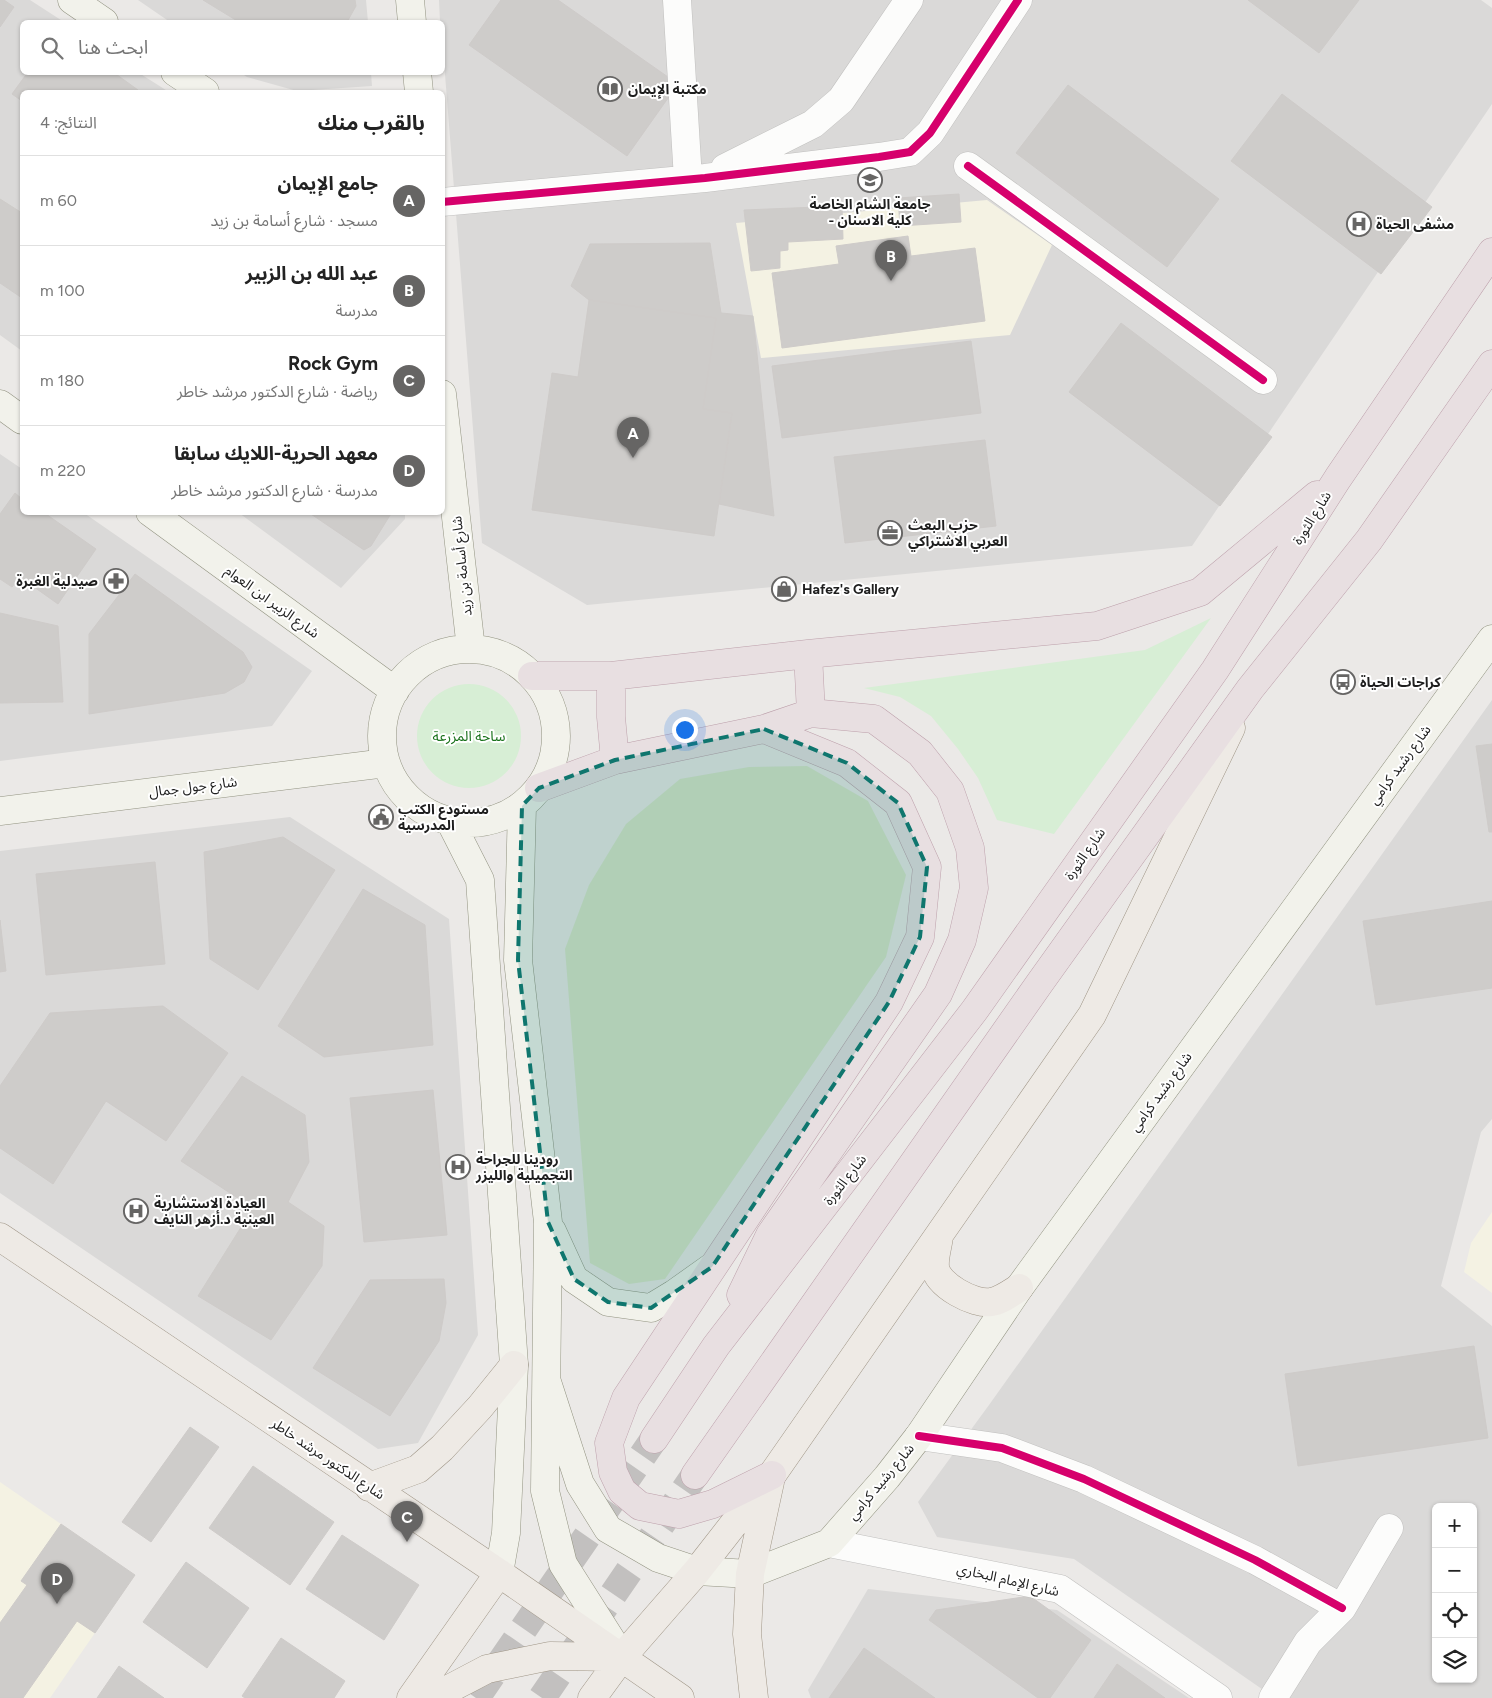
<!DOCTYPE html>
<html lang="ar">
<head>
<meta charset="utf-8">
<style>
	:root { --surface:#fff; --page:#f2f2f2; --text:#222; --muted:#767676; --line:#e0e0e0; --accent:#666564 }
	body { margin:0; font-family:Figtree,"Noto Sans Arabic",sans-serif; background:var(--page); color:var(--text); direction:rtl }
	.controls { position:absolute; right:15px; bottom:15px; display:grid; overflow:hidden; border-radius:8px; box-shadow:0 1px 4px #0004 }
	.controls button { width:45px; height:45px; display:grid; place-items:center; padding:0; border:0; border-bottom:1px solid var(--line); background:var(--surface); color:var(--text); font:25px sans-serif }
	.you { position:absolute; left:684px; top:729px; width:18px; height:18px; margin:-12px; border:4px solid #fff; border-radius:50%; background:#1a73e8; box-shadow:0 0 0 8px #1a73e833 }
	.badge { display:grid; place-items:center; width:32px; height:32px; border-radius:50%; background:var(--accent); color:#fff; font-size:16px; font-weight:700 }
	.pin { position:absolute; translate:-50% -41px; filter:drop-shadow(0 1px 2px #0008) }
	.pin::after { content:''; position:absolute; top:26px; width:18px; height:15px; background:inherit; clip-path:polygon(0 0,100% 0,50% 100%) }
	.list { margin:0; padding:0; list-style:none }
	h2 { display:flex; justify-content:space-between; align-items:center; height:65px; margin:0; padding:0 20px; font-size:21px }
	h2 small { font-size:16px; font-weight:400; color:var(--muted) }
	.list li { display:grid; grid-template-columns:32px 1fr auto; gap:15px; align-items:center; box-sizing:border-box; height:90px; padding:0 20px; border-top:1px solid var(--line) }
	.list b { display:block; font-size:19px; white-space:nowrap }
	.list p { margin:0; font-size:16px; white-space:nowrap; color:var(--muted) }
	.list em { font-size:16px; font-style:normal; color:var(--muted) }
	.icon { flex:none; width:28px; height:28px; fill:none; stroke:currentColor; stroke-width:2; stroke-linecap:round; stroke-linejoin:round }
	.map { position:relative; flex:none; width:1492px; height:1698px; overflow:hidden; direction:ltr }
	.search { position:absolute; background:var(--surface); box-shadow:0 1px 4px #0004; left:20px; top:20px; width:425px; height:55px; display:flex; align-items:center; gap:12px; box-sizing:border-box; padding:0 18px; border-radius:8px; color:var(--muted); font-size:19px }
	.panel { position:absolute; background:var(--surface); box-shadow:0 1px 4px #0004; left:20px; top:90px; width:425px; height:425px; border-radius:8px; direction:rtl }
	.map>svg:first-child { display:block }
	.residential { fill:#dad9d8; fill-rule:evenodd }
	.education { fill:#f4f2e3 }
	.grass { fill:#dae5c9 }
	.park { fill:#d7eed5 }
	.building { fill:#ceccca; stroke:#cecbc9 }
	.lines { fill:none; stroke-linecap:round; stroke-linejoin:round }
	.highway-tunnel { stroke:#c2c0bf; stroke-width:28; stroke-dasharray:28 14; stroke-linecap:butt }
	.street-casing { stroke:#c1c0bf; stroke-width:29 }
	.secondary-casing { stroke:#929381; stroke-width:29 }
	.primary-casing { stroke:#9f9586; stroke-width:29 }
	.highway-casing { stroke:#bda0ab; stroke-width:29 }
	.street { stroke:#fcfcfb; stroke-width:28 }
	.secondary { stroke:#f2f2eb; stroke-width:28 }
	.primary { stroke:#eeeae5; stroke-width:28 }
	.highway { stroke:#e8dfe1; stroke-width:28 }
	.cycleway-casing { stroke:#fff; stroke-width:11 }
	.cycleway { stroke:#d6006c; stroke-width:8 }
	.marked { fill:#0f766e; fill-opacity:0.2; stroke:#0f766e; stroke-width:4; stroke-dasharray:10 6; stroke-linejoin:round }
	.labels { text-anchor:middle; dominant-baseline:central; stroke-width:4; stroke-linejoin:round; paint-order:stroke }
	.poi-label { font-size:14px; font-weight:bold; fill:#1e1e1e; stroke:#fff; text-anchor:start }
	.street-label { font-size:14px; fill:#1e1e1e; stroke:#fff }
	.park-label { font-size:14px; fill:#177019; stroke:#fff }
</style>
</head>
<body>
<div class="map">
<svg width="1492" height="1698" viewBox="0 0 1492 1698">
	<rect width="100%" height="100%" fill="#ebe9e7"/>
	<path class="residential" d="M0,0H30L64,22H22V72L139,73L169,92H22V351L0,335Z
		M138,0H366L368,22H170Z
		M439,0H1481L1492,8V104L1192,546L587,605L482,543L443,49L442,22H440Z
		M241,73H371L372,86L297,91L247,77Z
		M0,454L22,469V512L84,513L312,671L272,726L0,761Z
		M405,512V519L341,588L239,513Z
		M1492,700V1119L1481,1132L1441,1286L1492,1326V1698H1275L1074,1559L937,1537L918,1502L989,1405ZM1436,1507H1473V1679H1436Z
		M290,817L449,919L478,1335L418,1443L378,1449L0,1193V851Z
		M868,1589L1057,1610L1189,1698H811L808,1690Z"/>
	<path class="education" d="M987,200L1052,245L1010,335L761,358L736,223Z
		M1492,1212V1293L1464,1272L1471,1243Z
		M0,1482L135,1575L50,1698H0Z"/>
	<path class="grass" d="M807,766L868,801L906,875L886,957L665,1279L629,1284L590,1263L565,949L589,885L626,824L680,779L749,767Z"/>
	<path class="park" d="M1211,618L1054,834L997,820L978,778L958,749L931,716L900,697L864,688L1145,650Z
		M417 736a52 52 0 1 1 104 0a52 52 0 1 1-104 0Z"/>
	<path class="building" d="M0,0H4L14,7L0,27Z
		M203,0H355L356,6L347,22H239Z
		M501,0H558L678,84L627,156L469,45Z
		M1248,0H1359L1319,53Z
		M28,72H113L138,90L137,92H22V101L12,94Z
		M1068,85L1219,199L1167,267L1016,153Z
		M1282,94L1432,207L1381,274L1231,161Z
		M959,194L961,222L900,226L898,198Z
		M0,199L22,213V298L0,283Z
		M842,206L843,239L788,242V250L780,251V268L751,271L744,210Z
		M908,236L911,256L975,248L985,321L782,348L772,273L839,264L836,246Z
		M710,243L721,313L753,316L774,516L719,504L732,413L703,409L716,318L589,300L571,286L590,244Z
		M589,300L716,318L703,409L732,413L714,536L532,510L552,373L578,377Z
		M1121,323L1272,437L1220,506L1069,392Z
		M971,341L981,413L782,438L772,366Z
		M985,440L996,526L845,543L834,457Z
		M15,493L22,499V512H43L96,549L58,604L20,577L12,587L0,579V514Z
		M308,512H392L371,546L364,550Z
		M135,574L243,652L252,667L244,682L225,693L89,714V634Z
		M0,613L58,626L63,702L0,703Z
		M1492,744V832H1489L1476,746Z
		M283,837L335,870L258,990L210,959L204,852Z
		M155,862L165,964L46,975L36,874Z
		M363,889L425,925L433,1045L324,1057L278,1026Z
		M1492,901V988L1376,1005L1363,921Z
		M0,920L6,971L0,972Z
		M163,1006L228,1053L166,1141L106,1101L53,1184L0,1148V1086L50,1013Z
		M242,1076L305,1115L309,1162L288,1202L324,1226L322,1266L271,1340L198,1296L253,1208L181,1161Z
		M433,1090L447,1235L364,1242L350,1098Z
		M444,1279L446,1303L439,1341L390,1416L313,1368L370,1280Z
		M1474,1346L1488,1438L1298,1466L1285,1374Z
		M190,1427L219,1447L151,1542L122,1522Z
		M253,1466L334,1522L290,1585L209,1528Z
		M61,1524L135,1575L95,1633L77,1621L23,1698H0V1623L27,1585L21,1581Z
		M342,1535L419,1585L384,1640L306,1589Z
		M186,1562L249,1608L207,1668L143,1622Z
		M1030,1596L1091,1640L1050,1698H1038L929,1620L936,1610Z
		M281,1638L345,1681L334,1698H245L242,1696Z
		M864,1648L935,1698H829Z
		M1117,1664L1165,1698H1094Z
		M119,1666L164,1698H97Z"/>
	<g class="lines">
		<path class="highway-tunnel" d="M476,1698L654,1439
			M542,1698L695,1475"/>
		<defs>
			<path id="street" d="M677,0L688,179
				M968,166L1263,380
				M725,168L813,124L841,100L909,0
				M442,202L705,178L879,157L910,152L930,133L1018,0
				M919,1436L1002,1448L1084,1479L1255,1560L1342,1608
				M829,1543L1060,1589L1218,1698
				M1273,1698L1308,1642L1342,1608L1389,1528"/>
			<path id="secondary" d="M72,0L104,22
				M410,0L412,22
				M175,72L205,92
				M417,72L419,92
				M442,394L471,649
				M0,404L22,420
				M150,512L395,691
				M382 736a87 87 0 1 1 174 0a87 87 0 1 1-174 0Z
				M522,806L518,960L548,1222L545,1491L563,1564L622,1657
				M0,811L386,763
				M450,821L480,880L514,1365L506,1533L499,1573
				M552,1231L574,1279L608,1302L651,1308L674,1294L712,1267
				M547,1382L580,1484L608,1529L658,1558L697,1571L750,1574L829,1543L887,1477L919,1436L1019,1288L1492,639"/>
			<path id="primary" d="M939,1236C938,1246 934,1257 935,1267C937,1285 974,1305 991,1302C1000,1301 1011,1293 1019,1288
				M0,1237L499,1573L680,1698
				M369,1487L418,1469L442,1448L480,1407L514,1365
				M411,1698L499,1573
				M437,1698L449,1689L487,1669L550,1656L622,1657
				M592,1698L622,1657L697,1571L772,1475L1092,1015L1231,728
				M754,1698L747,1634L750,1574L770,1482"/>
			<path id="highway" d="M808,654L811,713
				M532,676H611L808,654L1097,626L1200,592L1317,495
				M611,676V717L615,760
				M764,729L847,763L898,803L927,867L920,937L889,1002L626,1398L609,1443L613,1472L622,1491L640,1506L679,1514L713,1504L772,1475
				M539,788L615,760L764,729L811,713L874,719L920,753L950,791L970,848L974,888L962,940L938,994L770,1235L741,1295
				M654,1439L716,1346L974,1011L1215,670L1338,478L1492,252
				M695,1475L1039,984L1250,689L1369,540L1492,364"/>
		</defs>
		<use href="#street" class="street-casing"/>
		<use href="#secondary" class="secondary-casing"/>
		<use href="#primary" class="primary-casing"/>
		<use href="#highway" class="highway-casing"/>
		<use href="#street" class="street"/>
		<use href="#secondary" class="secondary"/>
		<use href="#primary" class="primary"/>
		<use href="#highway" class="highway"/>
		<defs>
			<path id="cycleway" d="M968,166L1263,380
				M442,202L705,178L879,157L910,152L930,133L1018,0
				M919,1436L1002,1448L1084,1479L1255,1560L1342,1608"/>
		</defs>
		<use href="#cycleway" class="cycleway-casing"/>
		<use href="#cycleway" class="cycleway"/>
	</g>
	<path class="marked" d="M764,729L847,763L898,803L927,867L920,937L889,1002L712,1267L651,1308L608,1302L574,1279L548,1222L518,960L522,806L539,788L615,760Z"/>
	<defs>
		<symbol id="library-ring" viewBox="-11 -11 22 22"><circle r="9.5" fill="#fff" stroke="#666564" stroke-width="1.5"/><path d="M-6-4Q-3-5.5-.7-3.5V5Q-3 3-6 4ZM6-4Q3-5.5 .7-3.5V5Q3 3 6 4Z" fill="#666564"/></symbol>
		<symbol id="university-ring" viewBox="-11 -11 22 22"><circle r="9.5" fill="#fff" stroke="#666564" stroke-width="1.5"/><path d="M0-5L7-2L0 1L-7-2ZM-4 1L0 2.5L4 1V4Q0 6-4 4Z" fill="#666564"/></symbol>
		<symbol id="hospital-ring" viewBox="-11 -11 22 22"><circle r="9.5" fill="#fff" stroke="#666564" stroke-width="1.5"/><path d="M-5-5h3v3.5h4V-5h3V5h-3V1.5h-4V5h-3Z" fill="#666564"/></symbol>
		<symbol id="office-ring" viewBox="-11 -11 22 22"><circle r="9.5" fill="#fff" stroke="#666564" stroke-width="1.5"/><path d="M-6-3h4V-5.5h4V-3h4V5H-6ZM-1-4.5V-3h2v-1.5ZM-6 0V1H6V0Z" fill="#666564"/></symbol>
		<symbol id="pharmacy-ring" viewBox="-11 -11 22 22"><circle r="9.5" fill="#fff" stroke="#666564" stroke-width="1.5"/><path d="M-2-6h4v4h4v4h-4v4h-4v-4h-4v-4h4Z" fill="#666564"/></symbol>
		<symbol id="shop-ring" viewBox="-11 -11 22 22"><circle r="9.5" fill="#fff" stroke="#666564" stroke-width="1.5"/><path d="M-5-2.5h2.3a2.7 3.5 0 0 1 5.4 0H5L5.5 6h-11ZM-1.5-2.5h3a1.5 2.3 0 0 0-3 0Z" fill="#666564"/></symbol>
		<symbol id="bus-ring" viewBox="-11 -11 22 22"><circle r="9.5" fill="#fff" stroke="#666564" stroke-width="1.5"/><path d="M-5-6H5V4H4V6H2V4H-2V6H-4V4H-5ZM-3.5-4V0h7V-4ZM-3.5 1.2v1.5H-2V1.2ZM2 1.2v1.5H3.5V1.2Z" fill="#666564"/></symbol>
		<symbol id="civic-ring" viewBox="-11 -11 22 22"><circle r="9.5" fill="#fff" stroke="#666564" stroke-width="1.5"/><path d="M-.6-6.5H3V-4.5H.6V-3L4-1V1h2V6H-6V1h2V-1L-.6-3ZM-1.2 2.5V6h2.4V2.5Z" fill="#666564"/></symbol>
	</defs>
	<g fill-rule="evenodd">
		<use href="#library-ring" x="596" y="75" width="28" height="28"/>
		<use href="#university-ring" x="856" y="166" width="28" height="28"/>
		<use href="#hospital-ring" x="1345" y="210" width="28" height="28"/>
		<use href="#office-ring" x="876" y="519" width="28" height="28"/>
		<use href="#pharmacy-ring" x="102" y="567" width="28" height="28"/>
		<use href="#shop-ring" x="770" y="575" width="28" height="28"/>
		<use href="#bus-ring" x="1329" y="668" width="28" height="28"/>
		<use href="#civic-ring" x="367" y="803" width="28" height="28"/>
		<use href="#hospital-ring" x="444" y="1153" width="28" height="28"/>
		<use href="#hospital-ring" x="122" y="1197" width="28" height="28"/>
	</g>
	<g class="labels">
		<g class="poi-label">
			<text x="628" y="89">مكتبة الإيمان</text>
			<text x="870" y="204" text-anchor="middle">جامعة الشام الخاصة<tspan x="870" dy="16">- كلية الاسنان</tspan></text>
			<text x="1376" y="224">مشفى الحياة</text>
			<text x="908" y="525">حزب البعث<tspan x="908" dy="16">العربي الاشتراكي</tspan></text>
			<text x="98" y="581" text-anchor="end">صيدلية الغبرة</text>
			<text x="802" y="589">Hafez's Gallery</text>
			<text x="1360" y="682">كراجات الحياة</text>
			<text x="398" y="809">مستودع الكتب<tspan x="398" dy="16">المدرسية</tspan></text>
			<text x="476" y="1159">رودينا للجراحة<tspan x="476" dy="16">التجميلية والليزر</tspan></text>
			<text x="154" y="1203">العيادة الاستشارية<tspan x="154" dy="16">العينية د.أزهر النايف</tspan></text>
		</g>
		<g class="street-label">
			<text transform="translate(1312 518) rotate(-58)">شارع الثورة</text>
			<text transform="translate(462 566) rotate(-96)">شارع أسامة بن زيد</text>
			<text transform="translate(272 602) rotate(36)">شارع الزبير ابن العوام</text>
			<text transform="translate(1400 765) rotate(-54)">شارع رشيد كرامي</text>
			<text transform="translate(193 787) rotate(-7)">شارع جول جمال</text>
			<text transform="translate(1085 854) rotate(-55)">شارع الثورة</text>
			<text transform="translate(1161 1092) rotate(-54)">شارع رشيد كرامي</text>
			<text transform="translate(845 1180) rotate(-52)">شارع الثورة</text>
			<text transform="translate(328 1459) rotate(34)">شارع الدكتور مرشد خاطر</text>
			<text transform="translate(881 1482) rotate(-50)">شارع رشيد كرامي</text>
			<text transform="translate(1008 1580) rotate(13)">شارع الإمام البخاري</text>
		</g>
		<g class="park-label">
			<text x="469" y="736">ساحة المزرعة</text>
		</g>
	</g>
</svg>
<div class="controls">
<button>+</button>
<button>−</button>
<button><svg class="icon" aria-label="locate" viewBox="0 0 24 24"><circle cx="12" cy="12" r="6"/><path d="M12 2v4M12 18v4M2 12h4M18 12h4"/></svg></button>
<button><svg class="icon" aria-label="layers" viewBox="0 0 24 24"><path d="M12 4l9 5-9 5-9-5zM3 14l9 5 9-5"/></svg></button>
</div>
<div class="you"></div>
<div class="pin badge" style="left:633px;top:458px">A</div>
<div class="pin badge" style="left:891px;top:281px">B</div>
<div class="pin badge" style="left:407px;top:1542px">C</div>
<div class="pin badge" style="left:57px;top:1604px">D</div>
<div class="search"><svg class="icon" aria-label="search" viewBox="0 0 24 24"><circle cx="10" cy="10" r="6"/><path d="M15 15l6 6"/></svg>ابحث هنا</div>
<section class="panel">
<h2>بالقرب منك<small>النتائج: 4</small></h2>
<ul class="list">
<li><span class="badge">A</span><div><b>جامع الإيمان</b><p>مسجد · شارع أسامة بن زيد</p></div><em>60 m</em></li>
<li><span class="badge">B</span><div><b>عبد الله بن الزبير</b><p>مدرسة</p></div><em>100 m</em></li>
<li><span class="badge">C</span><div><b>Rock Gym</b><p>رياضة · شارع الدكتور مرشد خاطر</p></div><em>180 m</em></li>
<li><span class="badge">D</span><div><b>معهد الحرية-اللايك سابقا</b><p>مدرسة · شارع الدكتور مرشد خاطر</p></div><em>220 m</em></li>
</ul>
</section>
</div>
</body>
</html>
